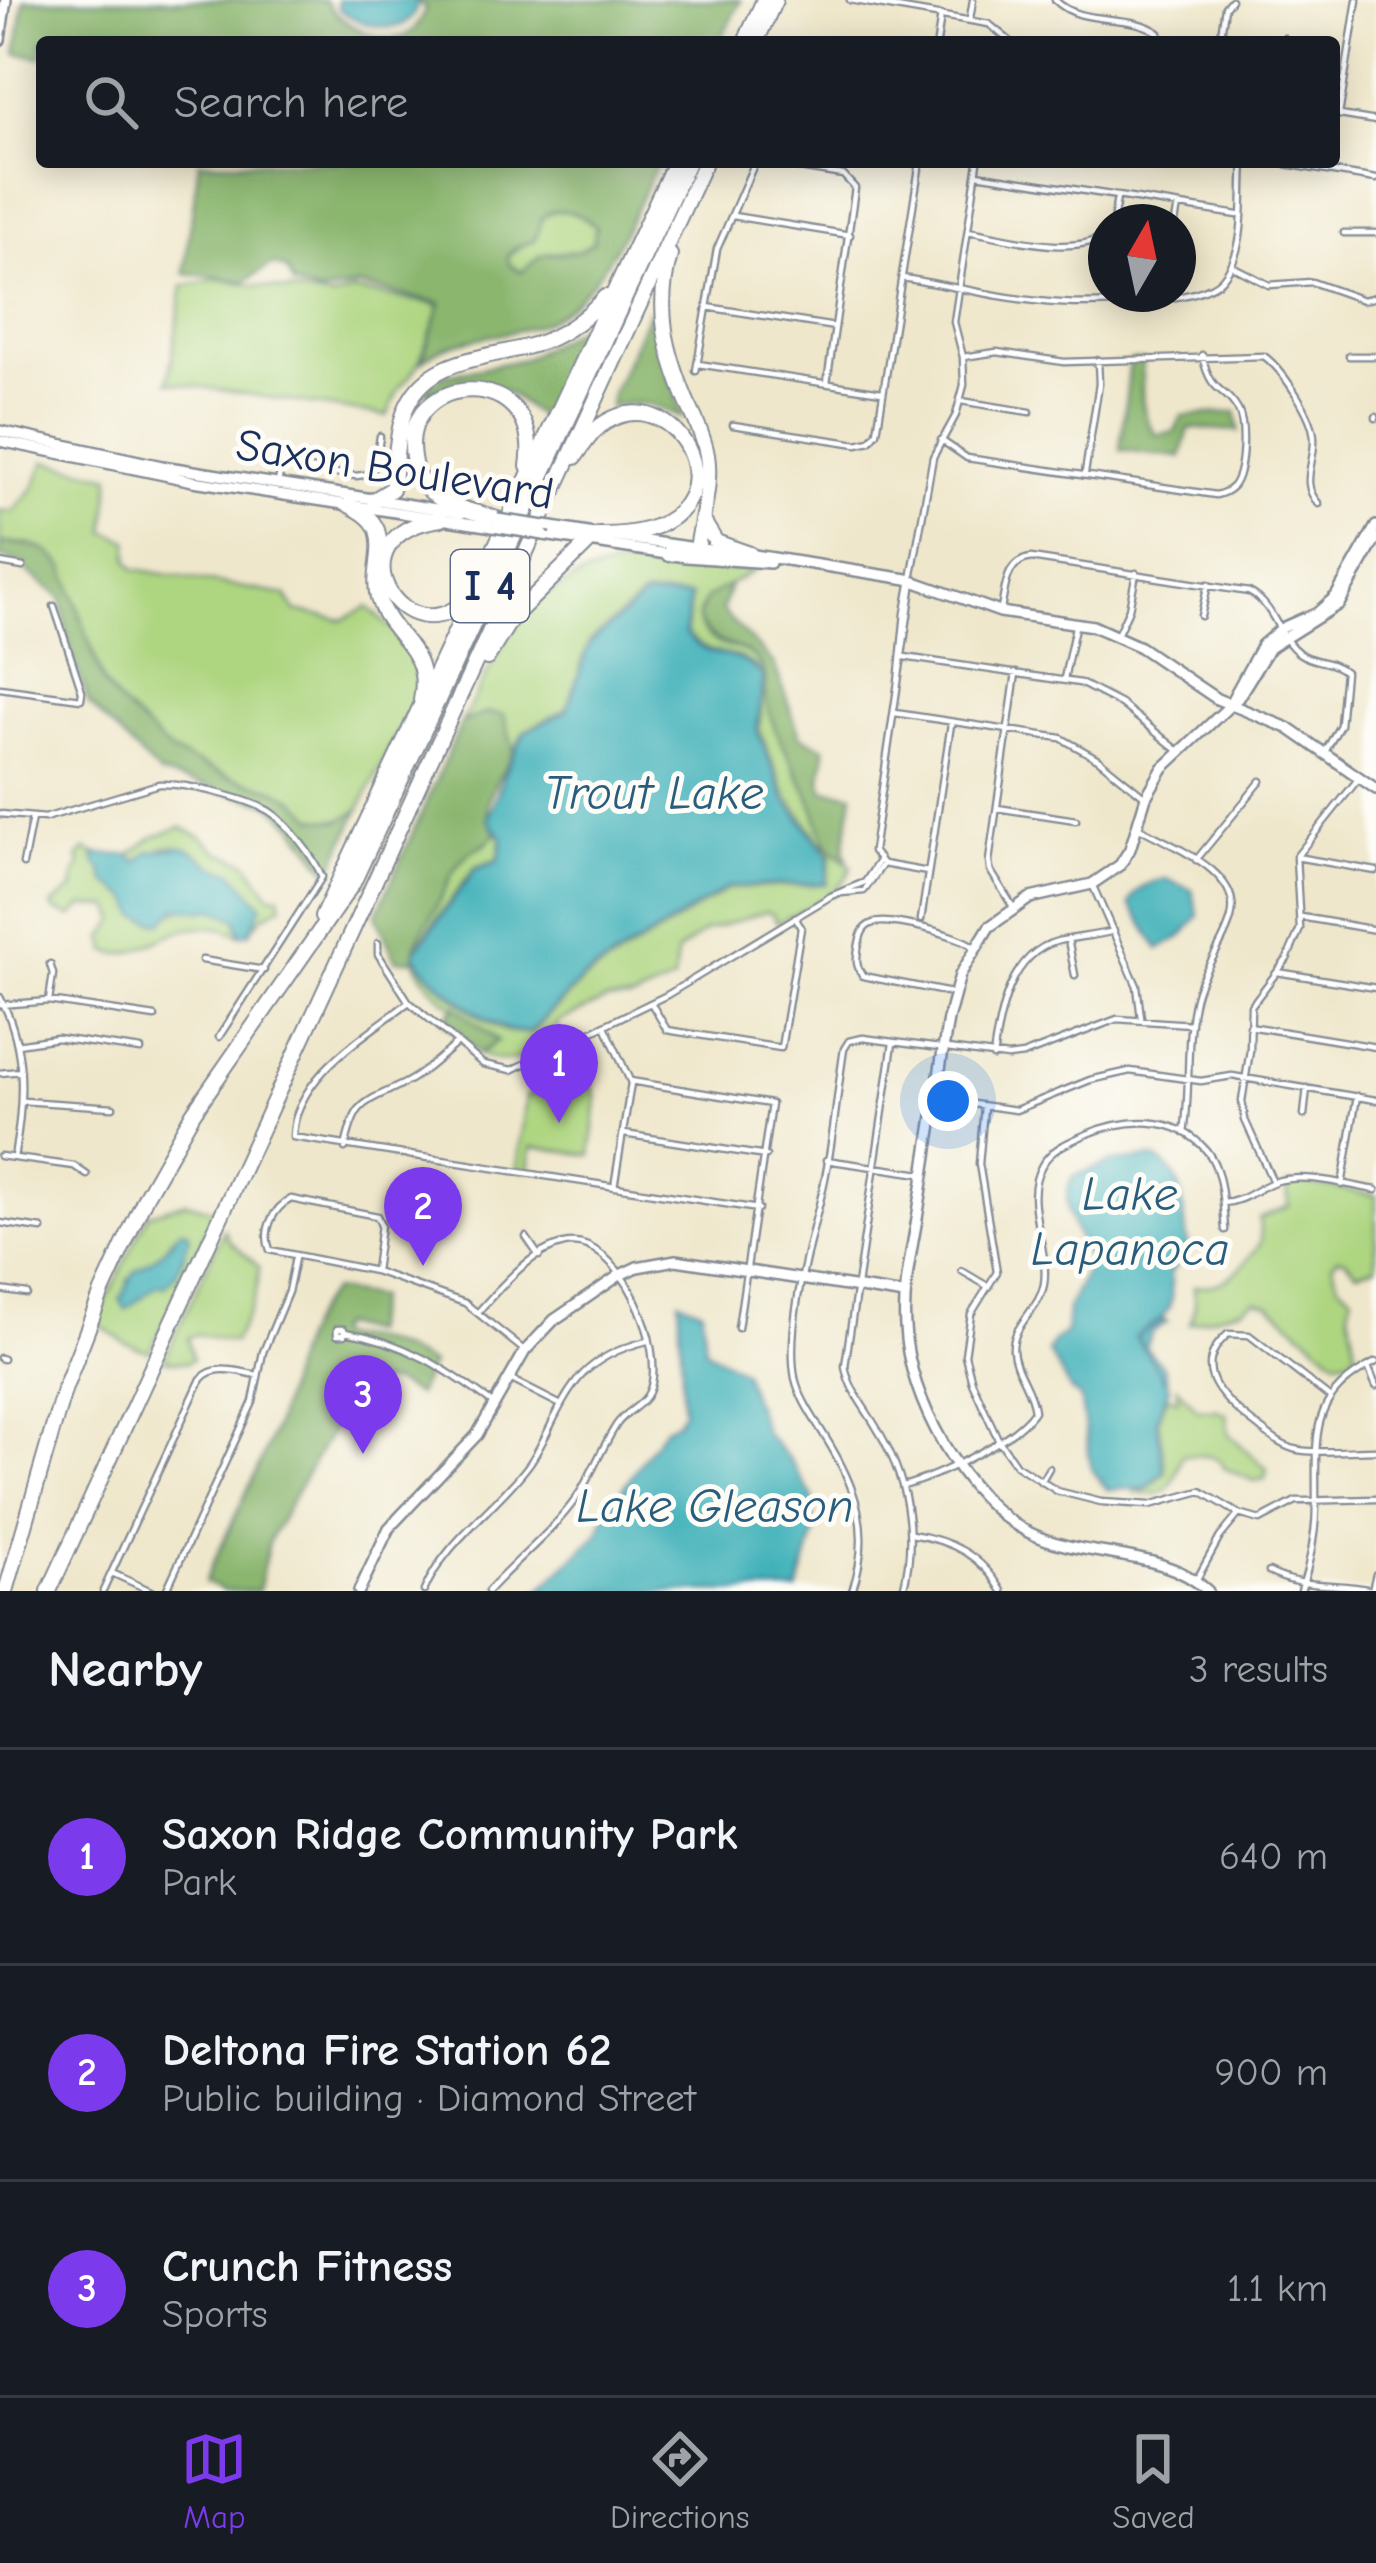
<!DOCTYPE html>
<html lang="en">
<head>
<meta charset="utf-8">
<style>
	:root { --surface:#171b24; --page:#242831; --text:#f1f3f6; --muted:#9ea1a6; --line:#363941; --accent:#7c3aed }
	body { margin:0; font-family:"Comic Neue",sans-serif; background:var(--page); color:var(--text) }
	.compass { position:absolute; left:1088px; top:204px; width:108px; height:108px; border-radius:50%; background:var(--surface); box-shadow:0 6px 30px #0003; rotate:9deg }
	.you { position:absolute; left:948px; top:1101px; width:42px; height:42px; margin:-30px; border:9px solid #fff; border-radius:50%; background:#1a73e8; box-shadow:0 0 0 18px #1a73e833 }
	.badge { display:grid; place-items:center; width:78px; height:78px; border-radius:50%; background:var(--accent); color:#fff; font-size:39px; font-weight:700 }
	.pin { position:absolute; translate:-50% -99px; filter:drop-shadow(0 3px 6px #0008) }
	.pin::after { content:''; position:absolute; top:63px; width:42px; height:36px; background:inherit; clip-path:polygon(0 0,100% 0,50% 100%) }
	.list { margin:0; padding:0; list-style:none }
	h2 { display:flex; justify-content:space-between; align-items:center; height:156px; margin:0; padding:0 48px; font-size:51px }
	h2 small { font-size:39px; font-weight:400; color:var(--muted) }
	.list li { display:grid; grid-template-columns:78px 1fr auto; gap:36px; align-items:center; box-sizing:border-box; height:216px; padding:0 48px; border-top:3px solid var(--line) }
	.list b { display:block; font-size:45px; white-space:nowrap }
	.list p { margin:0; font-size:39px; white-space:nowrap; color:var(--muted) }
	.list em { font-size:39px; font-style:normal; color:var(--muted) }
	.icon { flex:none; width:66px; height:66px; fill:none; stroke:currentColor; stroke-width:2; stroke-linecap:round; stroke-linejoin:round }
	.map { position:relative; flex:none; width:1376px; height:1591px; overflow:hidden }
	.search { position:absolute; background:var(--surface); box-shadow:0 6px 30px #0003; left:36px; right:36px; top:36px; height:132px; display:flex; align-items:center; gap:30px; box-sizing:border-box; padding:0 42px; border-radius:12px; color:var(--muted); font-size:45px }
	.sheet { height:804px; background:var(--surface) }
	nav { display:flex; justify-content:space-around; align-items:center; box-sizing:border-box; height:168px; border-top:3px solid var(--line); background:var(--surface); font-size:33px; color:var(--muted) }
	nav a { display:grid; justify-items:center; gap:6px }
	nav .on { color:var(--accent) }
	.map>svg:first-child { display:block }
	.green { fill:#aed580; stroke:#64826f; stroke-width:3; fill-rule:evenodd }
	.forest { fill:#8ab66e; stroke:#527266; stroke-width:3; fill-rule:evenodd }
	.water { fill:#42b2ba; stroke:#2e708c; stroke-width:3 }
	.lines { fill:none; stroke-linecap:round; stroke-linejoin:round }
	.street-casing { stroke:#858b94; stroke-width:9 }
	.secondary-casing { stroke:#858b94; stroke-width:14 }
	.highway-casing { stroke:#858b94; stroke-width:18 }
	.street { stroke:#fff; stroke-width:4.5 }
	.secondary { stroke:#fff; stroke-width:9 }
	.highway { stroke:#fff; stroke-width:14 }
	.secondary-bridge-casing { stroke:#858b94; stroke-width:14; stroke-linecap:butt }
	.secondary-bridge { stroke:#fff; stroke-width:9 }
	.labels { text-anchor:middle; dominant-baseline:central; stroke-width:10; stroke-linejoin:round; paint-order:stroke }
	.shield { fill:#fdfcf7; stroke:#5f6c8c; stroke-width:3 }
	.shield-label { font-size:42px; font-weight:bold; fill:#1b2f5e }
	.street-label { font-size:45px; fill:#1b2f5e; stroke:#fdfcf7 }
	.water-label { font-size:48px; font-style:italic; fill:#295d7e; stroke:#fdfcf7 }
</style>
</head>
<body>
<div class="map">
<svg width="1376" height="1591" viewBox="0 0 1376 1591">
	<rect width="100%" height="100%" fill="#fdfcf7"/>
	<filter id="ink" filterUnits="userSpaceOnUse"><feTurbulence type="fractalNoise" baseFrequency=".00833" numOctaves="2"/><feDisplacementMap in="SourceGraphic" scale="24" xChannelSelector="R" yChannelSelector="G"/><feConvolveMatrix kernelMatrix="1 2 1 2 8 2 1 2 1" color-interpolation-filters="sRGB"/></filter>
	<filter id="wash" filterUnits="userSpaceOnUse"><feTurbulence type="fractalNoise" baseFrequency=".004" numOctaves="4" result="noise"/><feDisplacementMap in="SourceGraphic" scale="48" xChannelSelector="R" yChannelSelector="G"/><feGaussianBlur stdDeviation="2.7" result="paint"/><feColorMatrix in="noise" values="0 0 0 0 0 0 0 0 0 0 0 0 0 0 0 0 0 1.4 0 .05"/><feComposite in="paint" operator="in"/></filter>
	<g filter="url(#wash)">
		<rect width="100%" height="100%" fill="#efe7cb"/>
		<path class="green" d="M553,211C571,209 582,215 596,227L593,242L579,251L548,253L522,272L509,264L507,257L537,235C537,222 540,216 553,211Z
			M218,279L331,298L354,291L441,305L417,367L398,390L387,416L168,382L183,286Z
			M45,461L111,476L106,532L129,541V560L135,569L286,595L295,611L343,620L368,607L392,629L416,664L417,695L359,810L349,818L326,820L314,818L298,802L276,790L227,776L171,753L118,702L104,684L63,567L29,544L0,543V510L13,512L35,486Z
			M625,564L754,571C733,583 673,608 710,638C732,656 746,637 765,674L784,747L811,800L827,846L852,867C841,895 803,909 777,923L772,914L765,912L705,931L677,952L674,981L631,1000H607L556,1023L561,1038C533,1052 510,1070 480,1054L497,1040C469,1017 419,990 414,954C423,977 478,1019 502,1030C510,1033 521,1033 531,1034L584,980L728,889L827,884L831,856L786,794L759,729L765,676C734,642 716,666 686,633L691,596L644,595L589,642L566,709L524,731L514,751L506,731L488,713L462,722C508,635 520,586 625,564Z
			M181,827L203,838L219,852L247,862L270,895H280L282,905L262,917L254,927L252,921L260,908L259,902L232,871C193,870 189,822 139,862L129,855L153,837Z
			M496,833L501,839L498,859L475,867L415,947L425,919L437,906L449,875L470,852L485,845Z
			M85,850L95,854V862L104,871L107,883L130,899L137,916L158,923C188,900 203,904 237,919L240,935C178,904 142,968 107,951L104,937L117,920L111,907L83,906L72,917L54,910L52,905L74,888V876L81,865L78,858Z
			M588,1075L597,1099L591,1155L532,1147L529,1171L517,1169L526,1096Z
			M1308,1184L1376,1195V1266L1357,1272L1345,1259L1338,1258L1332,1264L1339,1284L1352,1295L1349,1311L1356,1351L1351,1358L1336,1360L1269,1304L1255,1300L1242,1308L1190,1323L1195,1305L1194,1286C1228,1287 1243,1268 1261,1242L1259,1219L1289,1206L1287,1185Z
			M186,1202L215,1210L150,1352L127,1344L96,1322L148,1214ZM174,1235L184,1256L165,1286L157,1285L126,1309L128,1280L160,1254Z
			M224,1229L229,1240L259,1267C259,1296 247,1318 233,1342L196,1334L188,1338L192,1359L187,1363L164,1360Z
			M1178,1387L1198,1410H1217L1227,1415L1228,1433L1267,1469L1265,1479L1254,1481L1224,1468L1221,1461L1209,1456L1182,1455C1174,1483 1170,1502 1133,1492L1147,1490L1166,1472L1158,1419L1168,1396L1178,1400Z"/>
		<path class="forest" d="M24,0H325C337,21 376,44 402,37C414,34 422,18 426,7L420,5V0H741L719,42H42V57L16,53Z
			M199,162H658C630,218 607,286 550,319C515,339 444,334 421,363L441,303L359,286L320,294L293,285L287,270L273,264L245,281L184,273ZM553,211C571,209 583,215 596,227L593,242L579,251L541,255L522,272L509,264L508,256L514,248L534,241C542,227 535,218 553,211Z
			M649,312L683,418C657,405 638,400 610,406L612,393Z
			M582,326L580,339L540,418C499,381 479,375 427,395L429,386L443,376L524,359Z
			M1143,360C1142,387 1138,414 1157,435L1175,432L1182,416L1236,412L1239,431L1189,428L1181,457L1120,450L1130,361Z
			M0,543C29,544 45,543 64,567L104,684L118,702L171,752L227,776L276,790L298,802L314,818L339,821L359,810L330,873L294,826L270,804L159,774L89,704L68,641L61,597L25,570V565L0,557Z
			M730,585L722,611L774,664L800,736L824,747C828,764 816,775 824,790L853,794L844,850L847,860C839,855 830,850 826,842C819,828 816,812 810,797C795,764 770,731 765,693C764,682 768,686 765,675C754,636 711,656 698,617L706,598Z
			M488,713L504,715L514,751C500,779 474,804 496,833C487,845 476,847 465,856C449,872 447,889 436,907C426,926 414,937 414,960H396L376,915L462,722Z
			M455,1006L497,1041L480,1054L443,1021Z
			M332,1290L377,1298L369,1333L340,1325L334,1331L336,1337C370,1336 398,1347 431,1364L417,1395L394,1383L380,1382L357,1413L333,1428L298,1488L269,1541L258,1591H224L205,1582C225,1536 248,1491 268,1445C291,1390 289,1338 332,1290Z"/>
		<path class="water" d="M337,0H418C413,43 361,27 338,8Z
			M645,597H690L684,633C715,668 733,644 763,677L757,730L785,799L829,856L826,883L728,887L583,978L530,1032C521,1031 510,1032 502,1027C479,1016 422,975 415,952L476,869L499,861L503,838L488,820L503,776L525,732L567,711L589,644Z
			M183,847C205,853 205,869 232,871L262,905L250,933L240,935L237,919L213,908L204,911L177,907L162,923L137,916L130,899L107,883L102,874L104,871L95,863V854L129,855L137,862L148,852Z
			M1166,879L1192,890L1199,916L1181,937L1159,949L1130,904C1134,889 1152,881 1166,879Z
			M1152,1158C1191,1173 1180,1215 1189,1249L1170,1273C1176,1315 1166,1314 1135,1337L1165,1381L1137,1337L1164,1319L1167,1322L1152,1332L1145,1347L1163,1366L1169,1388L1156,1419L1164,1471L1146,1488L1108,1490L1092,1471L1080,1398L1070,1390L1048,1351L1055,1340L1066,1333L1068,1308L1090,1262C1077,1234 1057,1206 1073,1176L1112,1162Z
			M181,1230L188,1231L190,1237L176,1274L165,1286L157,1285L126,1309L120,1300L135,1271L160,1254Z
			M679,1300L702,1310L705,1349L743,1371L765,1433L791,1461L813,1498L814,1536L798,1591H539L597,1535L608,1510L665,1427L677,1422L683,1411Z"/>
	</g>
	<g filter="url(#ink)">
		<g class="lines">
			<defs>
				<path id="street" d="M850,0L989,24L1011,42
					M1055,0C1083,28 1128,11 1159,33L1160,42
					M970,18L973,0
					M937,42L941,15
					M1220,42L1225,7L1231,0
					M1284,42V38
					M1334,114L1376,121
					M1339,115L1357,0
					M762,162L843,175L855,188L827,383
					M1273,162L1376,179
					M977,174L1238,215
					M733,216L850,235
					M1113,222L1117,198
					M1175,222L1178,206
					M968,231C1004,237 1076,258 1106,234
					M1344,233H1376
					M1232,266L1269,285L1312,282L1363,300L1376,297
					M902,278C953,286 1007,300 1059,303C1093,305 1200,304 1222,279C1248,250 1241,198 1244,162
					M707,307L835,327
					M1349,356H1376
					M963,357L997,352L1064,362L1264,356C1282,369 1314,416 1314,439C1315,463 1299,484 1319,504
					M698,364L882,392
					M696,371L717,249L755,162
					M961,401L1030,412
					M1376,417V418
					M733,425L857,444L870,441L877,432L920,162
					M941,440L967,458L1216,495C1223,493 1227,492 1233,486C1244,472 1246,426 1238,410C1223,384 1212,397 1202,355
					M1085,473L1099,384L1098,360
					M278,483L280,472L286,466L356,476L370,474L376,464L380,436
					M0,563L23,567
					M913,581L873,851L883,864L928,872
					M1001,609C1006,587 1005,562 1031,558L1249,592C1276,606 1277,637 1299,653C1314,664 1330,659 1345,672L1340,725L1325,752
					M1201,616L1208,584
					M1117,635L1129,609L1136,573
					M904,657L1080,683L1121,704L1180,752
					M1064,679L1076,622
					M898,683L905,613L933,457L956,415L964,385L963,357L954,322L978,162
					M0,688L81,699L82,691L54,606
					M895,713L1061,738L1098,759L1144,796
					M997,808L1076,820
					M0,814L45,818L159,784C185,783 246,798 269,811C288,823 314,857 322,877L219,1037
					M1138,827C1168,845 1244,871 1231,918C1223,948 1200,971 1194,1003C1185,1046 1191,1091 1184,1133
					M1296,857L1376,871
					M1196,860L1261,781
					M23,864L32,818
					M1092,884L1137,986L1141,1018
					M841,893L864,891L883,864
					M1013,907L990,870L989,861L1016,673
					M1301,917L1376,930
					M921,920L951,724
					M1068,940L1075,975
					M378,943V954L409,1002L483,1064L512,1070L667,995L831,896L865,882L879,861
					M202,960L264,970
					M1277,972L1376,988
					M951,993L863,976C856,966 856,961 858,949C860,939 861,928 871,924C887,916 961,935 974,947
					M0,997C27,1048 24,1102 14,1157
					M49,1001L53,974L50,964
					M409,1002C367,1035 294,1076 293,1137L758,1209
					M651,1003L667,1030L781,1048L801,928L795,917
					M0,1005L49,1001L155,1017
					M605,1026L631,1083L614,1187
					M1249,1026L1376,1047
					M893,1043L845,1366C849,1389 863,1405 875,1425C907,1476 918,1533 903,1591
					M17,1044L57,1038L141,1050
					M993,1057C999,1015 1009,954 1058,941C1076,937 1095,936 1114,931
					M0,1073L21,1071
					M630,1081L771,1104L738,1328
					M937,1099L1016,1110L1090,1080L1130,1071L1201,1081L1232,1076L1376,1100
					M23,1101L113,1107
					M984,1107L979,1164L997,1272L971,1314L965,1355L972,1382L998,1439L1016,1465L1057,1491L1101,1502L1150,1505L1201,1491L1239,1514L1260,1520L1296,1501L1376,1499
					M1304,1115L1307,1088
					M624,1134L766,1156
					M345,1148C355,1101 362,1104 401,1085C421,1076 440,1057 457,1043
					M0,1156L74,1166L87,1175
					M826,1160L921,1174
					M1273,1182L1245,1120L1242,1101L1250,1050L1251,1006L1287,959L1300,929L1296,857L1359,778
					M1342,1185L1357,1096
					M1223,1203C1245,1202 1257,1187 1277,1181C1308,1173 1345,1185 1376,1190
					M0,1223L42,1229
					M526,1237L539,1256
					M375,1271L381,1225L377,1216L291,1199C273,1208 262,1231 270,1250L375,1271L465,1303L525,1351
					M962,1271L989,1287
					M0,1290L27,1294
					M478,1312C501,1287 530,1251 564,1244C619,1231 668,1350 649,1392C643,1406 626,1411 617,1424C602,1447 592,1474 577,1497C552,1533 517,1559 488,1591
					M337,1329H344V1335H337Z
					M345,1332C404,1341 448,1370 495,1405
					M0,1358L3,1359
					M1369,1369L1376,1386
					M508,1378L561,1405
					M1329,1397L1249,1335L1228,1334C1186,1370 1227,1403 1257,1426C1269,1435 1282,1447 1298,1450C1323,1454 1351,1450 1376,1450
					M1041,1482L1049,1468
					M903,1486C936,1477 1015,1440 1034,1411C1032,1389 1014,1371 1013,1350C1012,1324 1040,1309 1044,1284C1050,1246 1021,1201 1042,1165C1052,1148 1069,1142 1087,1134C1126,1118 1175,1114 1206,1150C1223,1170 1223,1205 1225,1230
					M911,1534C951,1540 981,1555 1002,1591
					M1269,1572C1306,1591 1335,1580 1376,1591
					M112,1573L151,1591
					M1197,1579L1220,1537L1239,1514
					M1372,1590L1376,1574
					M103,1591L201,1379C215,1363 239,1372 258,1375
					M166,1591L253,1402L263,1352L288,1292L295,1258
					M424,1591C447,1538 497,1509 530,1463C549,1435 559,1400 582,1375C600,1356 623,1347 647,1341
					M852,1591C873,1531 856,1486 824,1435C813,1417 800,1399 795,1378C786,1328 807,1253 819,1205C832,1155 836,1100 844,1049L849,1041L863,1038L1008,1057L1023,1055L1117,1019L1191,1024
					M1301,1591C1311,1560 1317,1530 1316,1497C1316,1431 1310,1396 1376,1362"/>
				<path id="secondary" d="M0,40L6,0
					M0,431L162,466L462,513
					M0,441L193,481L493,527
					M552,527L600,535
					M544,535L686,557L770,563
					M617,537L731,553
					M748,554L907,579L1000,612L1093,626L1140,647L1217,699L1288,728L1376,789
					M1229,705L1262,645L1282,628L1318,612L1336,596L1376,526
					M359,1591L389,1528L477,1435L525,1351L554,1320L620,1275L637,1267L676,1260L905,1295
					M1208,1591C1160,1546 1085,1561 1028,1532C964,1500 908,1398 905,1327C902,1285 914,1242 920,1200C930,1140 938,1079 948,1019L960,975L989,927L1030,898L1092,884L1120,865L1130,849L1146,797L1163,768L1238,698L1269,648L1339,604L1376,538"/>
				<path id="highway" d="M745,42L764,0
					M756,42L775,0
					M575,457C584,445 592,430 606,422C684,374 762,538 598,535
					M374,500L392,489C396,463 396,430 407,406C432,352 497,360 545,341C567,332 589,315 605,297
					M349,505C360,511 372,517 377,530C384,551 372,576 378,598C390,638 432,648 421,700
					M441,519C328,534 403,663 468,598
					M497,519C477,512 453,508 436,496C423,487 415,473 413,457C399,370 544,363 528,466
					M703,521L716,542L750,554
					M669,554L697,549C701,520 712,484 707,455C704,437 695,418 687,402C666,351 655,310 670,255
					M487,658L511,619L589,542
					M322,917L675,162
					M6,1591L64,1390L102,1292L146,1196L193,1113L353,883L688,162
					M49,1591L705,162"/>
			</defs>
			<use href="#street" class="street-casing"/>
			<use href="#secondary" class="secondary-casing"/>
			<use href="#highway" class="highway-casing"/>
			<use href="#street" class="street"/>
			<use href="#secondary" class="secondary"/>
			<use href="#highway" class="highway"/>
			<defs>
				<path id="secondary-bridge" d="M497,519L552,527
					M493,527L544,535"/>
			</defs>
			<use href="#secondary-bridge" class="secondary-bridge-casing"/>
			<use href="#secondary-bridge" class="secondary-bridge"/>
		</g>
	</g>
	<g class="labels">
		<rect class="shield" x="451" y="550" width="78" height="72" rx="9"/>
		<g class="shield-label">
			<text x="490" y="586">I 4</text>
		</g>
		<g class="street-label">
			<text transform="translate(395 469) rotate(9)">Saxon Boulevard</text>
		</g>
		<g class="water-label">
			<text x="654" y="793">Trout Lake</text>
			<text x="1130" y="1194">Lake<tspan x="1130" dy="55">Lapanoca</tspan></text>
			<text x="715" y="1506">Lake Gleason</text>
		</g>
	</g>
</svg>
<svg class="compass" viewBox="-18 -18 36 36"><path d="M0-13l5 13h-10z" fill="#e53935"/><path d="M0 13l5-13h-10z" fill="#9ea1a6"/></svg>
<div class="you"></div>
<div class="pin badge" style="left:559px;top:1123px">1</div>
<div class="pin badge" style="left:423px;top:1266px">2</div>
<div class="pin badge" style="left:363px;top:1454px">3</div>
<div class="search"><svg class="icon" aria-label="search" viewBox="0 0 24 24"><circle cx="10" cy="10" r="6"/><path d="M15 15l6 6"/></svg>Search here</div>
</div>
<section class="sheet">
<h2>Nearby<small>3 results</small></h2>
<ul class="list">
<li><span class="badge">1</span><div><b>Saxon Ridge Community Park</b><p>Park</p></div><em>640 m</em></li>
<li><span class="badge">2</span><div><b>Deltona Fire Station 62</b><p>Public building · Diamond Street</p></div><em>900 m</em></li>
<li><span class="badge">3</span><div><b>Crunch Fitness</b><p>Sports</p></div><em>1.1 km</em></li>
</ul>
</section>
<nav>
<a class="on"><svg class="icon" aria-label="map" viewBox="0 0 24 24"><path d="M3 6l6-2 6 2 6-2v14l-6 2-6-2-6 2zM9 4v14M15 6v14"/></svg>Map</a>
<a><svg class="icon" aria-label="directions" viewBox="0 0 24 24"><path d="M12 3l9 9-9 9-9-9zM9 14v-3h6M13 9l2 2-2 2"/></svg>Directions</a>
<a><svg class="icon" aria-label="saved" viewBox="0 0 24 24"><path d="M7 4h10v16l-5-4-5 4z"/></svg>Saved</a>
</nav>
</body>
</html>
